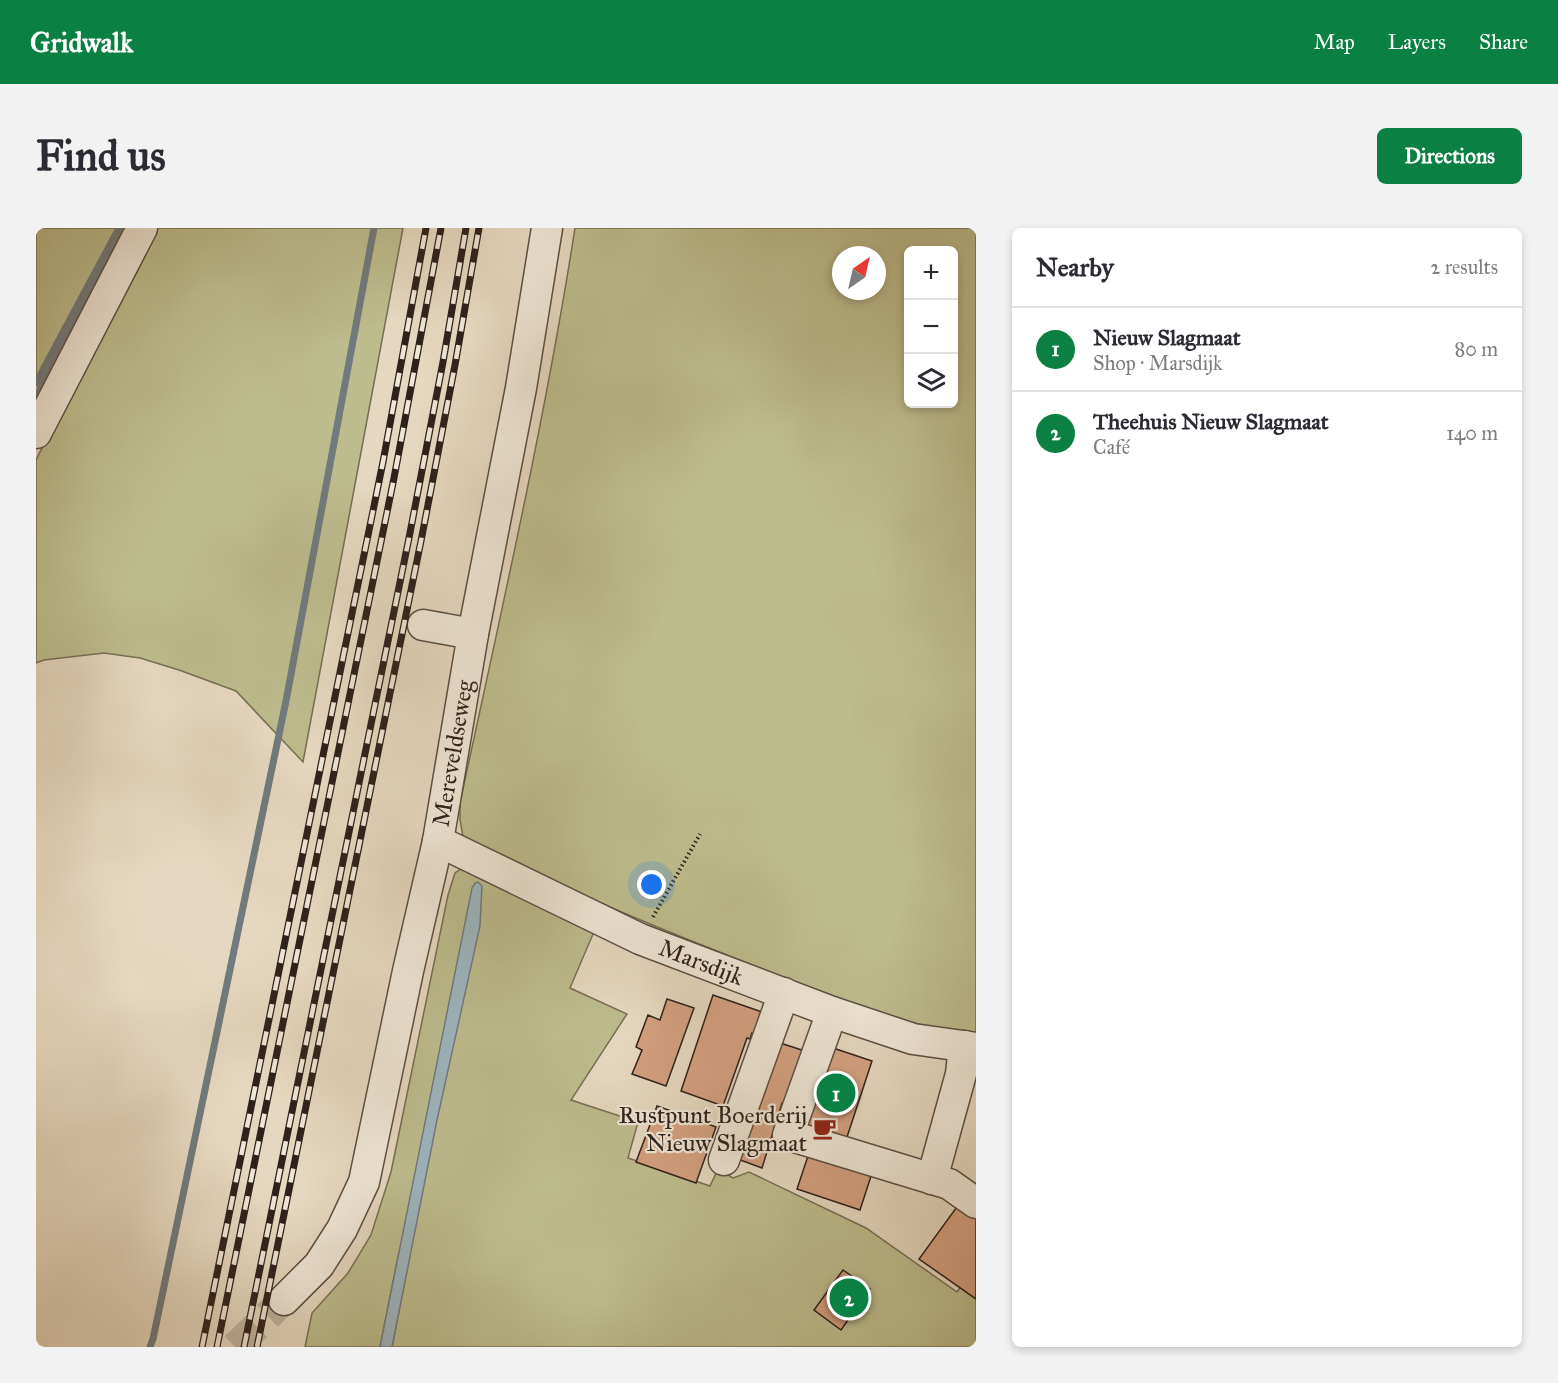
<!DOCTYPE html>
<html lang="en">
<head>
<meta charset="utf-8">
<style>
	:root { --surface:#fff; --page:#f2f2f3; --text:#2b2b33; --muted:#7c7c81; --line:#e1e1e2; --accent:#0b8043 }
	body { margin:0; font-family:"IM FELL Great Primer",serif; background:var(--page); color:var(--text) }
	.controls { position:absolute; right:18px; top:18px; display:grid; overflow:hidden; border-radius:9px; box-shadow:0 3px 9px #0003 }
	.controls button { width:54px; height:54px; display:grid; place-items:center; padding:0; border:0; border-bottom:2px solid var(--line); background:var(--surface); color:var(--text); font:30px sans-serif }
	.compass { position:absolute; left:796px; top:18px; width:54px; height:54px; border-radius:50%; background:var(--surface); box-shadow:0 3px 9px #0003; rotate:34deg }
	.you { position:absolute; left:616px; top:657px; width:21px; height:21px; margin:-15px; border:4px solid #fff; border-radius:50%; background:#1a73e8; box-shadow:0 0 0 9px #1a73e833 }
	.badge { display:grid; place-items:center; width:39px; height:39px; border-radius:50%; background:var(--accent); color:#fff; font-size:20px; font-weight:700 }
	.pin { position:absolute; translate:-50% -50%; border:3px solid #fff; box-shadow:0 2px 6px #0006 }
	.list { margin:0; padding:0; list-style:none }
	h2 { display:flex; justify-content:space-between; align-items:center; height:78px; margin:0; padding:0 24px; font-size:26px }
	h2 small { font-size:20px; font-weight:400; color:var(--muted) }
	.list li { display:grid; grid-template-columns:39px 1fr auto; gap:18px; align-items:center; box-sizing:border-box; height:84px; padding:0 24px; border-top:2px solid var(--line) }
	.list b { display:block; font-size:22px; white-space:nowrap }
	.list p { margin:0; font-size:20px; white-space:nowrap; color:var(--muted) }
	.list em { font-size:20px; font-style:normal; color:var(--muted) }
	.icon { flex:none; width:33px; height:33px; fill:none; stroke:currentColor; stroke-width:2; stroke-linecap:round; stroke-linejoin:round }
	.map { position:relative; flex:none; width:940px; height:1119px; overflow:hidden; border-radius:9px }
	header { display:flex; align-items:center; gap:36px; box-sizing:border-box; height:84px; padding:0 30px; background:var(--accent); color:#fff }
	header strong { font-size:28px }
	nav { display:flex; gap:33px; margin-inline-start:auto; font-size:21px }
	.intro { display:flex; align-items:center; justify-content:space-between; box-sizing:border-box; height:144px; padding:0 36px }
	h1 { margin:0; font-size:42px }
	.button { padding:15px 27px; border-radius:9px; background:var(--accent); color:#fff; font-size:21px; font-weight:700 }
	main { display:flex; gap:36px; padding:0 36px }
	aside { flex:1; background:var(--surface); border-radius:9px; box-shadow:0 3px 9px #0003 }
	.map>svg:first-child { display:block }
	.green { fill:#bdbc8d; stroke:#766e54; stroke-width:1.5; fill-rule:evenodd }
	.water { fill:#9db6bf; stroke:#717a7e; stroke-width:1.5 }
	.lines { fill:none; stroke-linecap:round; stroke-linejoin:round }
	.stream { stroke:#717a7e; stroke-width:7 }
	.building { fill:#d4a080; stroke:#2e211c; stroke-width:1.5 }
	.minor-tunnel { stroke:#c1b39f; stroke-width:30; stroke-dasharray:30 15; stroke-linecap:butt }
	.minor-casing { stroke:#5c4f45; stroke-width:33 }
	.path { stroke:#2e211c; stroke-width:4; stroke-dasharray:1.5 3; stroke-linecap:butt }
	.minor { stroke:#efe6d6; stroke-width:30 }
	.rail-casing { stroke:#2e211c; stroke-width:7 }
	.rail { stroke:#efe6d6; stroke-width:4.5; stroke-dasharray:14; stroke-linecap:butt }
	.labels { text-anchor:middle; dominant-baseline:central; stroke-width:4.5; stroke-linejoin:round; paint-order:stroke }
	.street-label { font-size:24px; fill:#2e211c; stroke:#efe6d6 }
	.poi-label { font-size:24px; fill:#2e211c; stroke:#efe6d6; text-anchor:end }
</style>
</head>
<body>
<header>
<strong>Gridwalk</strong>
<nav><a>Map</a><a>Layers</a><a>Share</a></nav>
</header>
<div class="intro"><h1>Find us</h1><a class="button">Directions</a></div>
<main>
<div class="map">
<svg width="940" height="1119" viewBox="0 0 940 1119">
	<rect width="100%" height="100%" fill="#e6d8c0"/>
	<filter id="stains"><feTurbulence type="fractalNoise" baseFrequency=".00333" numOctaves="4"/><feColorMatrix values="0 0 0 0 .2 0 0 0 0 .09 0 0 0 0 .02 0 0 0 .5 -.17"/></filter>
	<radialGradient id="worn" r=".72"><stop offset=".6" stop-color="#630" stop-opacity="0"/><stop offset="1" stop-color="#630" stop-opacity=".3"/></radialGradient>
	<path class="green" d="M0,0H83L0,155Z
		M118,0H367L267,534L200,463L143,442L104,430L68,425L8,432L0,435V232Z
		M539,0H940V805C865,800 796,769 727,741C662,716 597,690 533,661C497,645 463,626 427,609L424,592V575C465,384 509,193 539,0ZM873,22H918V176H873ZM805,27H841V63H805Z
		M426,640L560,699L534,760L591,786L535,872L602,894L592,930L674,958L682,941L697,950L713,944L830,1000L921,1064L934,1045L940,973V1119H356L374,1026L363,1024L344,1119H269L276,1085L312,1045L335,1007L355,944L412,667L419,645Z"/>
	<path class="water" d="M442,654L446,658L444,698L401,892L356,1119H344L436,660L439,655Z"/>
	<g class="lines">
		<path class="stream" d="M0,155L83,0
			M0,169L88,0
			M114,1119L117,1111L250,473L338,0"/>
	</g>
	<path class="building" d="M677,767L726,784L720,806L716,805L714,811L711,810L687,878L645,863Z
		M631,771L658,780L630,858L596,846L606,822L600,819L612,787L624,792Z
		M738,813L772,824L754,878L746,875L726,940L699,930Z
		M791,818L836,833L810,912L764,898Z
		M621,878L680,899L660,955L600,934Z
		M774,922L837,942L824,982L761,961Z
		M923,976L940,988V1071L883,1031Z
		M807,1042L834,1061L805,1102L778,1082Z"/>
	<g class="lines">
		<path class="minor-tunnel" d="M199,1119L248,1072"/>
		<defs>
			<g id="minor">
				<path d="M0,205L106,0"/>
				<path d="M387,397L437,406"/>
				<path id="s1" d="M402,613L604,711L796,784L877,811L940,820"/>
				<path d="M796,784L752,907L913,956L940,975"/>
				<path d="M688,932L748,765"/>
				<path d="M896,951L925,846L928,818"/>
				<path id="s2" d="M248,1072L283,1037L306,1001L328,954L372,743L402,613L437,406L485,160L511,0"/>
			</g>
		</defs>
		<use href="#minor" class="minor-casing"/>
		<path class="path" d="M617,689L664,606"/>
		<use href="#minor" class="minor"/>
		<defs>
			<path id="rail" d="M166,1119L347,234L390,0
				M181,1119L358,250L405,0
				M208,1119L373,310L407,134L430,0
				M221,1119L385,313L419,137L443,0"/>
		</defs>
		<use href="#rail" class="rail-casing"/>
		<use href="#rail" class="rail"/>
	</g>
	<defs>
		<symbol id="cafe-bare" viewBox="-9 -9 18 18"><path d="M-5.5-4.5H6V0H3Q3 3.5 0 3.5H-2.5Q-5.5 3.5-5.5 0ZM3-3.2v2h1.7v-2ZM-6 4.5H4V6H-6Z" fill="#8f2418" stroke="#efe6d6" stroke-width="2.5" paint-order="stroke"/></symbol>
	</defs>
	<g fill-rule="evenodd">
		<use href="#cafe-bare" x="772" y="884" width="33" height="33"/>
	</g>
	<g class="labels">
		<g class="street-label">
			<text stroke="none"><textPath href="#s2" startOffset="582">Mereveldseweg</textPath></text>
			<text stroke="none"><textPath href="#s1" startOffset="290">Marsdijk</textPath></text>
		</g>
		<g class="poi-label">
			<text x="771" y="887">Rustpunt Boerderij<tspan x="771" dy="28">Nieuw Slagmaat</tspan></text>
		</g>
	</g>
	<rect width="100%" height="100%" filter="url(#stains)"/>
	<rect width="100%" height="100%" fill="url(#worn)"/>
</svg>
<div class="controls">
<button>+</button>
<button>−</button>
<button><svg class="icon" aria-label="layers" viewBox="0 0 24 24"><path d="M12 4l9 5-9 5-9-5zM3 14l9 5 9-5"/></svg></button>
</div>
<svg class="compass" viewBox="-18 -18 36 36"><path d="M0-13l5 13h-10z" fill="#e53935"/><path d="M0 13l5-13h-10z" fill="#7c7c81"/></svg>
<div class="you"></div>
<div class="pin badge" style="left:800px;top:865px">1</div>
<div class="pin badge" style="left:813px;top:1070px">2</div>
</div>
<aside>
<h2>Nearby<small>2 results</small></h2>
<ul class="list">
<li><span class="badge">1</span><div><b>Nieuw Slagmaat</b><p>Shop · Marsdijk</p></div><em>80 m</em></li>
<li><span class="badge">2</span><div><b>Theehuis Nieuw Slagmaat</b><p>Café</p></div><em>140 m</em></li>
</ul>
</aside>
</main>
</body>
</html>
